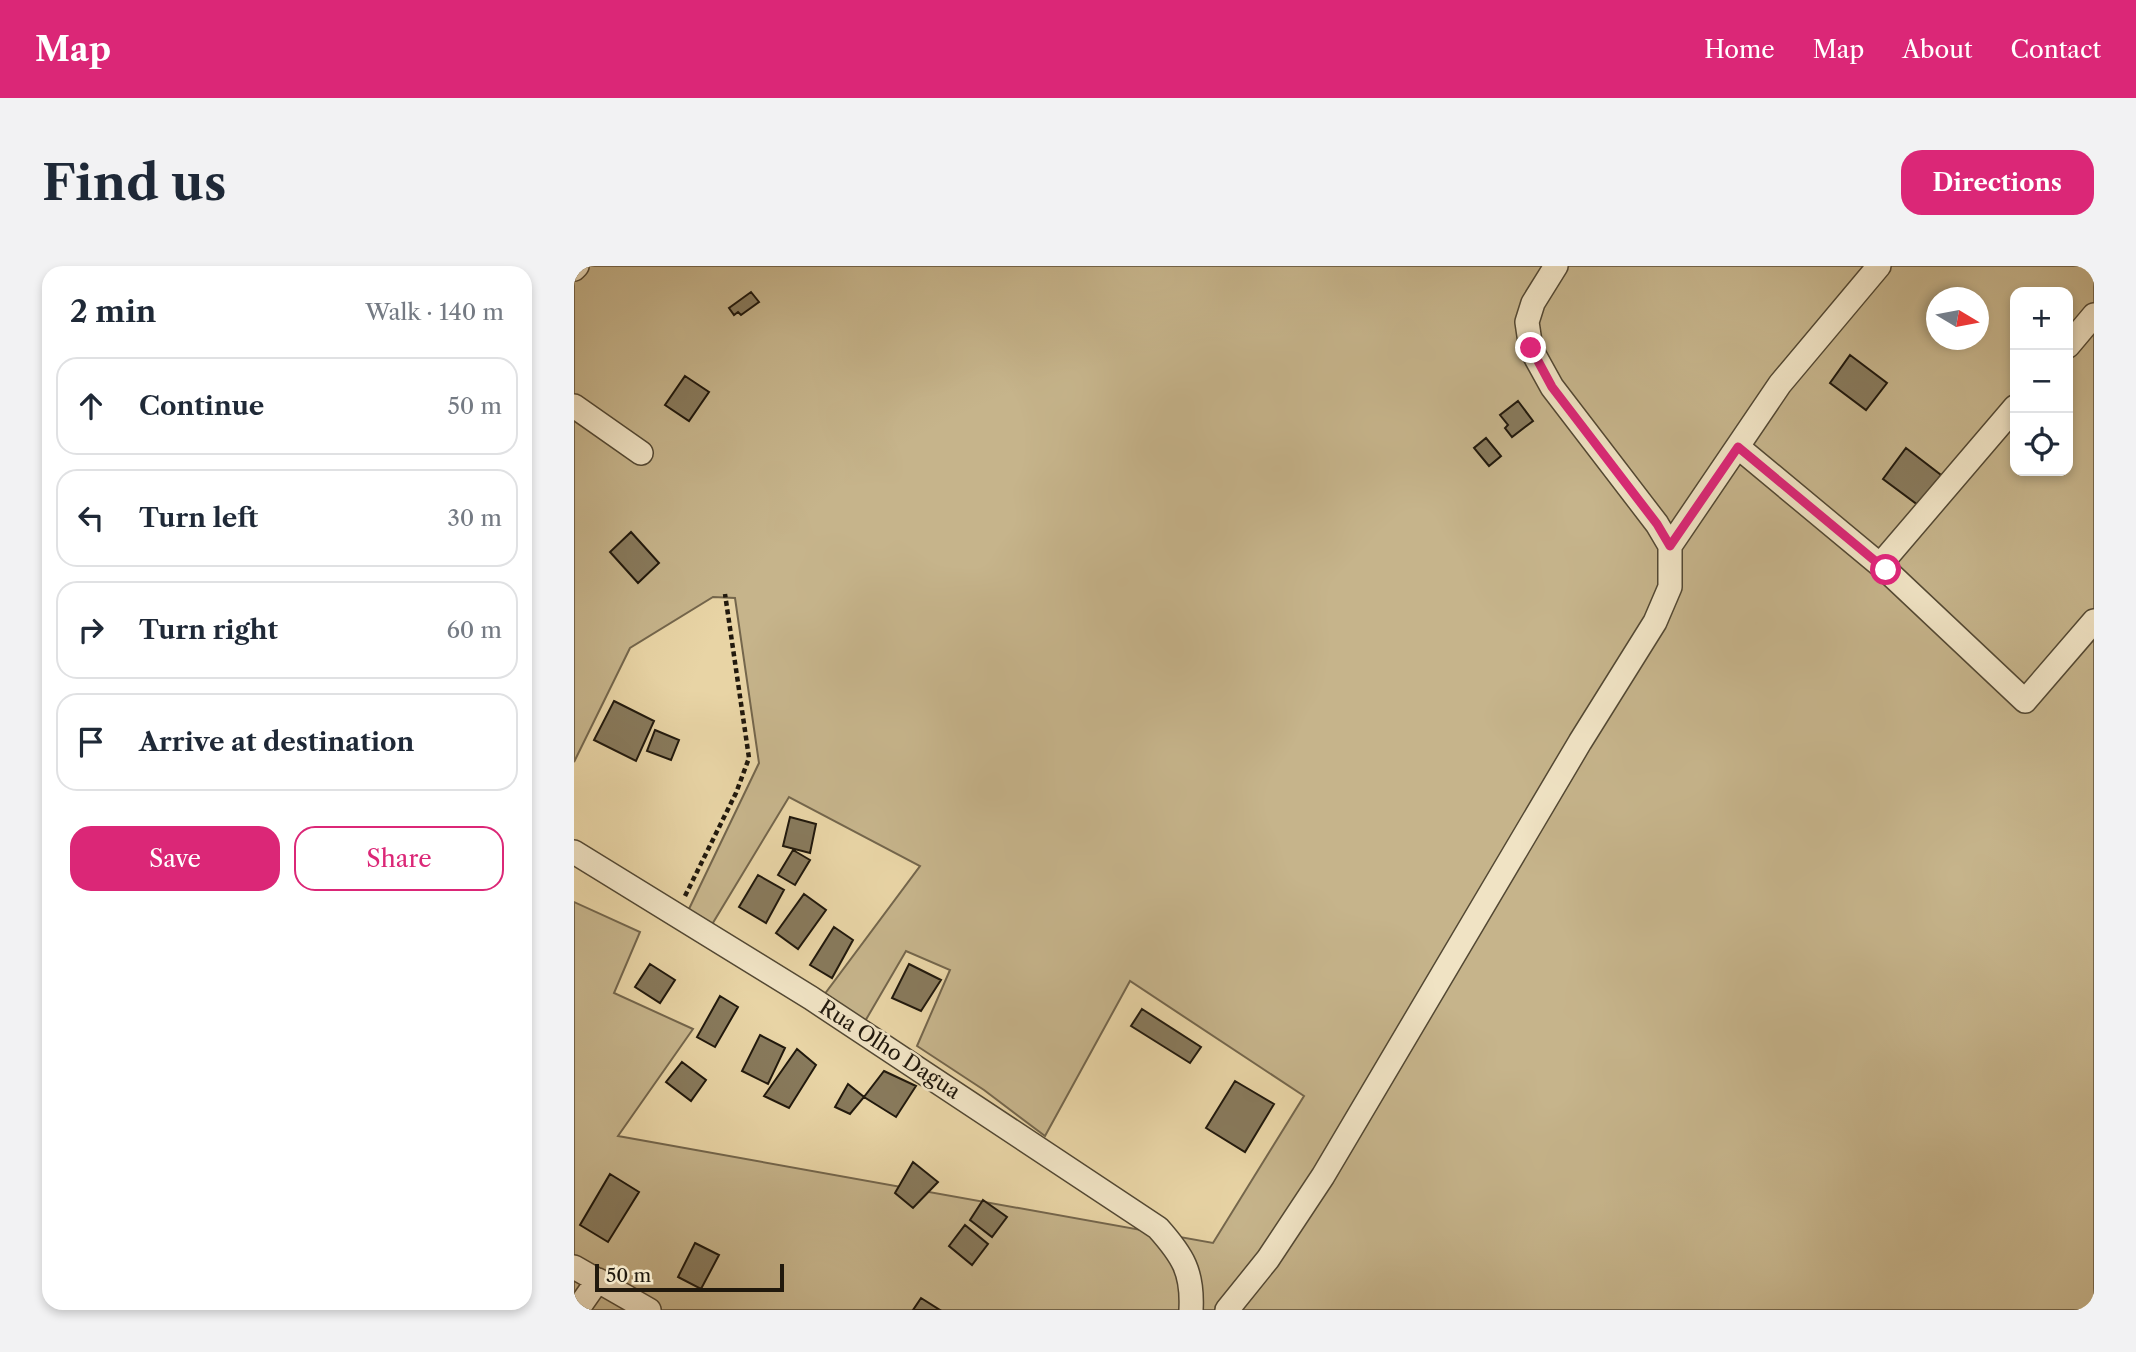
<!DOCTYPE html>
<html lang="en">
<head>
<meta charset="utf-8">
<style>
	:root { --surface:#fff; --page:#f2f2f3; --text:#1f2937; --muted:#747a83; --line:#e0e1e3; --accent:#db2777 }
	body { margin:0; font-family:"Libre Caslon Text",serif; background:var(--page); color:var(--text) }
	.controls { position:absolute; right:21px; top:21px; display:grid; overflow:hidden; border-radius:14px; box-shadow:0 4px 10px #0003 }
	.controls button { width:63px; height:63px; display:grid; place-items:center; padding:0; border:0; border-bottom:2px solid var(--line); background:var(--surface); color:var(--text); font:35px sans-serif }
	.compass { position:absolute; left:1352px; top:21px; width:63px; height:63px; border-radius:50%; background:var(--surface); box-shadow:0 4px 10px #0003; rotate:100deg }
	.scale { position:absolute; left:21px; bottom:18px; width:189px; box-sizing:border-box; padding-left:7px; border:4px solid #21190d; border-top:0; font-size:19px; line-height:24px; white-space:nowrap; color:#21190d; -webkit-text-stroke:5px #f0e3c4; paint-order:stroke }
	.stop { position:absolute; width:21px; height:21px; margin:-16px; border:5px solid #db2777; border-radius:50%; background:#fff }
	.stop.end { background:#db2777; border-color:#fff; box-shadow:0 2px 7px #0008 }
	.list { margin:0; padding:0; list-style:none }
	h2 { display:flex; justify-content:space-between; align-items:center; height:91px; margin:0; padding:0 28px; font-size:30px }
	h2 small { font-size:23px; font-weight:400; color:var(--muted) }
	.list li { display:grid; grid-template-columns:46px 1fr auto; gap:21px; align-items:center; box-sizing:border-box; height:98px; margin:0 14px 14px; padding:0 14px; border:2px solid var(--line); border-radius:21px }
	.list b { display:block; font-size:26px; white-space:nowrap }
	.list em { font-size:23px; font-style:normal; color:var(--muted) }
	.actions { display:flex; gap:14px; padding:21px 28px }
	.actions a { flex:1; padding:16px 0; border:2px solid var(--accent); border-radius:21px; text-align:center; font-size:24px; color:var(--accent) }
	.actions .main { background:var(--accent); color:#fff }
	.icon { flex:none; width:38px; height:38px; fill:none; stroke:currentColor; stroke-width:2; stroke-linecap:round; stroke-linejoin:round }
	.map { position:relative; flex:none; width:1520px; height:1044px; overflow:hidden; border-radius:21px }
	header { display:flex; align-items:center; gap:42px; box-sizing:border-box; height:98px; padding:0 35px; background:var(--accent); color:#fff }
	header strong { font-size:33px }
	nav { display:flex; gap:38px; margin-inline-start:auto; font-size:24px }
	.intro { display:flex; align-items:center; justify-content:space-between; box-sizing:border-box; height:168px; padding:0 42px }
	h1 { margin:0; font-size:49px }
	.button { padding:18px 32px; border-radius:21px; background:var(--accent); color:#fff; font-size:24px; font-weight:700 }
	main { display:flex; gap:42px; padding:0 42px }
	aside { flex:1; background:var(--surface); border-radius:21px; box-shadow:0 4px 10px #0003 }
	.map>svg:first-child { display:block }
	.green { fill:#c6b48b; stroke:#74664c; stroke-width:2; fill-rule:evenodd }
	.building { fill:#887a5c; stroke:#21190d; stroke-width:2 }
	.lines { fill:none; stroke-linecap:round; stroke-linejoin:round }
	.street-casing { stroke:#534833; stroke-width:26 }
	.path { stroke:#21190d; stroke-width:4.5; stroke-dasharray:5 3.5; stroke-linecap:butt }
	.street { stroke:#f0e3c4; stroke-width:23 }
	.route { stroke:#db2777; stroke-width:9 }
	.labels { text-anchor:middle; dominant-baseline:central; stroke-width:5; stroke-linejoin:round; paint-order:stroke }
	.street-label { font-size:21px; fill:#21190d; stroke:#f0e3c4 }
</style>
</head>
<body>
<header>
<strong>Map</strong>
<nav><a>Home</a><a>Map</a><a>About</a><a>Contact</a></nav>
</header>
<div class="intro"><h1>Find us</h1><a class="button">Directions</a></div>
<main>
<aside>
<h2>2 min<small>Walk · 140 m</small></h2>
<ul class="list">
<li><svg class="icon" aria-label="ahead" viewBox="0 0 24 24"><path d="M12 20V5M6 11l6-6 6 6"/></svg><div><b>Continue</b></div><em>50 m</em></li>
<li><svg class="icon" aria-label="left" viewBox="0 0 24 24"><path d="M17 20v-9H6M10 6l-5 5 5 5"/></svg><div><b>Turn left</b></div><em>30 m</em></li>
<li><svg class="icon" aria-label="right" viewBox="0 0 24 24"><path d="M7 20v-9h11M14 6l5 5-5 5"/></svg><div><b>Turn right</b></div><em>60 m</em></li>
<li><svg class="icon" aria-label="arrive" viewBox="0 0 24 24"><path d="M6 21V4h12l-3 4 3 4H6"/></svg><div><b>Arrive at destination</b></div></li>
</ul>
<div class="actions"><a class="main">Save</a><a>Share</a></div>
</aside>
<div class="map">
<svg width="1520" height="1044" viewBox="0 0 1520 1044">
	<rect width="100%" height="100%" fill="#e8d4a5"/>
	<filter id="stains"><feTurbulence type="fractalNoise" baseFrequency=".00286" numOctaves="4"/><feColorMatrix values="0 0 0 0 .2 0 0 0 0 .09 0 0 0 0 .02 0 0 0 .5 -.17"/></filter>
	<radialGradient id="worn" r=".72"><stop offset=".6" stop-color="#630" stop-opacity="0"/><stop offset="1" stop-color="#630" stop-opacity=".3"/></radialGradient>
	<path class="green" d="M0,0H1520V1044H0V636L66,666L40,727L119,763L44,870L639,977L730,830L556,715L471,870L410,824L343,780L376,704L332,685L290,757L250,729L346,600L215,531L137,660L114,645L185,497L161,332L139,331L56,382L0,496ZM1441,26H1494V205H1441ZM1363,32H1405V74H1363Z"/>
	<path class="building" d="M177,26L185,36L167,49L164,46L160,49L155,42Z
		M1276,89L1313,117L1292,144L1256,117Z
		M111,110L135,126L115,155L91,139Z
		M944,135L959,155L938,171L931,162L934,159L926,149Z
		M912,172L927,190L915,200L900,182Z
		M1332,182L1367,209L1344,239L1309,213Z
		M57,266L85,297L64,317L36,286Z
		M40,435L80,455L62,495L20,474Z
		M81,464L105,474L97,494L73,485Z
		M216,551L242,558L236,587L209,580Z
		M219,584L236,594L221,619L204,609Z
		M184,609L210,624L192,657L165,641Z
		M230,628L252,644L224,683L202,667Z
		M260,661L279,674L258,712L236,699Z
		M76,698L101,714L86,737L61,721Z
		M335,698L367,714L347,745L318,732Z
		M146,730L164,741L141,781L123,771Z
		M568,743L627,781L616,797L557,760Z
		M186,769L211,782L194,818L168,805Z
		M223,783L242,799L215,842L190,830Z
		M108,796L132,814L117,835L92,816Z
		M310,805L342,820L322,851L290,831Z
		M661,815L700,838L671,886L632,862Z
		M274,818L290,831L276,848L261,841Z
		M339,896L364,916L339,942L321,927Z
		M36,908L65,926L34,976L6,959Z
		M409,934L433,951L418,971L396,954Z
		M391,959L414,978L398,999L375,980Z
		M121,977L145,989L127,1023L104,1011Z
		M347,1032L366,1044H339Z"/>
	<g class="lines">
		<defs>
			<path id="street" d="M0,3L3,0
				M1494,80L1520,49
				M0,140L67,187
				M1164,181L1312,304L1451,435L1520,355
				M1096,280L1206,118L1305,0
				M1306,299L1441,141
				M0,586L237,732L584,962C609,990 619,1006 617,1044
				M0,1001L75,1044
				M3,1044L24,1014
				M653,1044L694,993L749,910L1006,476L1081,356L1096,321V280L1083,258L978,121L957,83L953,56L959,37L982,0"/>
		</defs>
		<use href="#street" class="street-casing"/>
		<path class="path" d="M111,630L162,527L175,492L151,328"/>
		<use href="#street" class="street"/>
	</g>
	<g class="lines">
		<path class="route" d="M957,82L978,121L1083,258L1096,280L1164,181L1312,304"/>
	</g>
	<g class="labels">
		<g class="street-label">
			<text transform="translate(316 783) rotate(33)">Rua Olho Dagua</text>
		</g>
	</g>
	<rect width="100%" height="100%" filter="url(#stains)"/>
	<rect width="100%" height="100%" fill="url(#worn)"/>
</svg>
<div class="controls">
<button>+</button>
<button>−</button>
<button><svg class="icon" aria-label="locate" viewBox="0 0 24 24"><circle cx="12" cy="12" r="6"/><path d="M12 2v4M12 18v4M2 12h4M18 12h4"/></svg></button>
</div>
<svg class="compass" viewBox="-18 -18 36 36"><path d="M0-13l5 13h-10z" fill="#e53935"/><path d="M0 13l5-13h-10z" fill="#747a83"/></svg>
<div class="scale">50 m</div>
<div class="stop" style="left:1312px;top:304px"></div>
<div class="stop end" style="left:957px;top:82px"></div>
</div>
</main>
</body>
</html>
